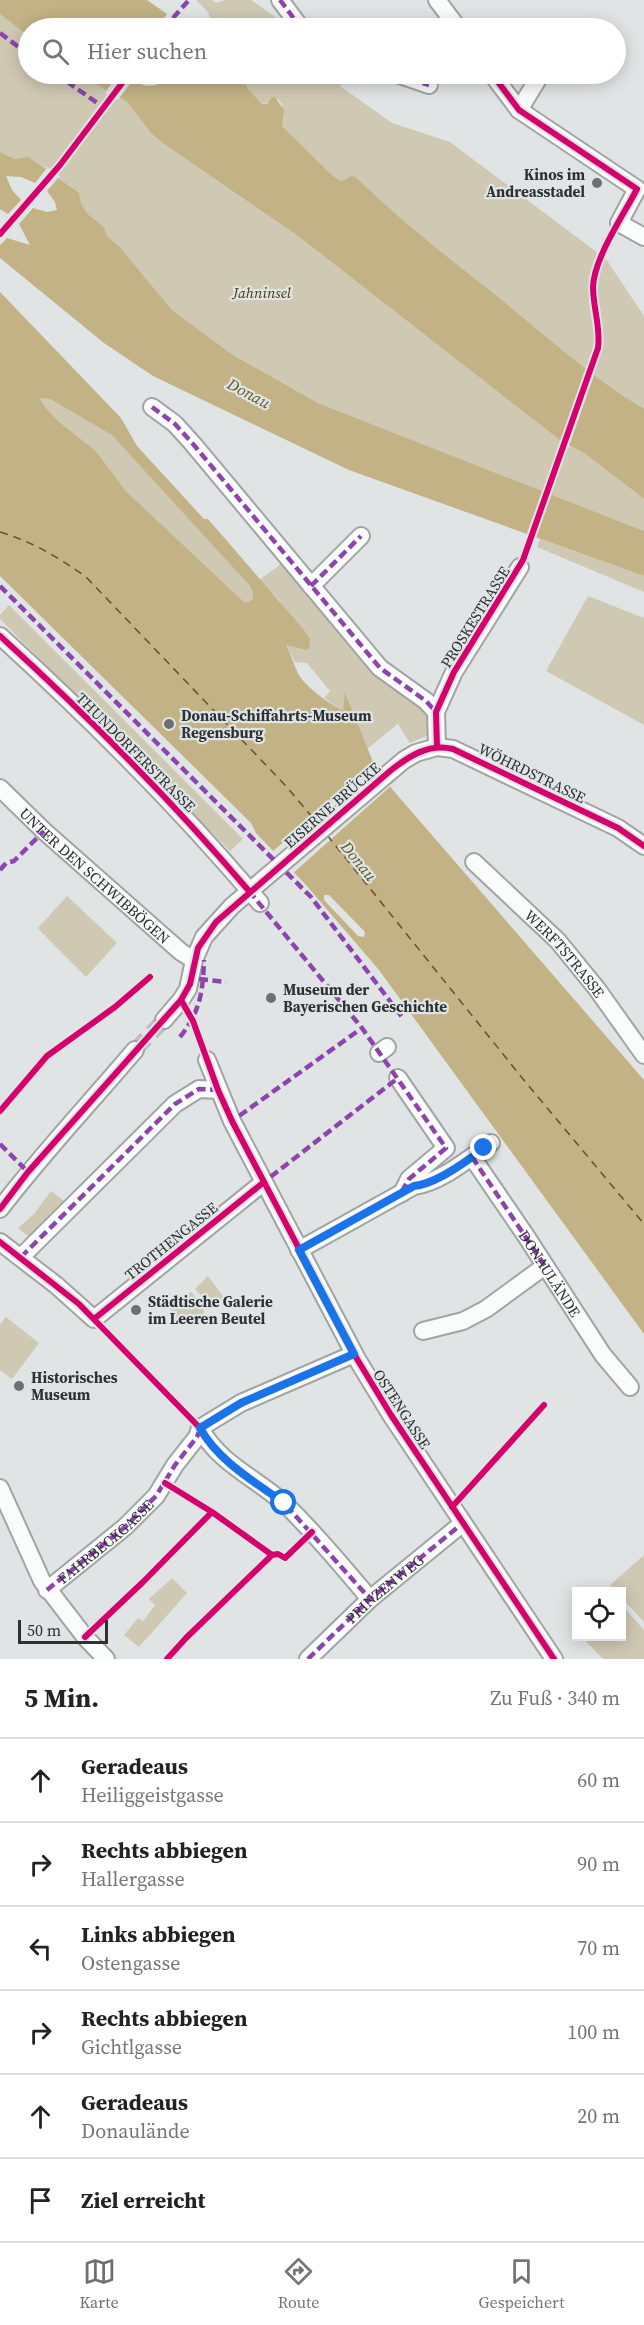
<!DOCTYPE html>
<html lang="de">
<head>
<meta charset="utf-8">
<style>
	:root { --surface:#fff; --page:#f2f2f2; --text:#222; --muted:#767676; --line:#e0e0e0; --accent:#6d6f70 }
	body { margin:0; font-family:"Source Serif 4",serif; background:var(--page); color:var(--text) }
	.controls { position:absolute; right:18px; bottom:18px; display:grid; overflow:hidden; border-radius:0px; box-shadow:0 3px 15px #0003 }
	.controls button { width:54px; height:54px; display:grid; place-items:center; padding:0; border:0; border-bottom:2px solid var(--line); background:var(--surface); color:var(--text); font:30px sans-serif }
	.scale { position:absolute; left:18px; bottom:15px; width:90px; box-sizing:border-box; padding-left:6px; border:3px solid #2e3031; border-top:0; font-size:16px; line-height:21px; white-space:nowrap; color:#2e3031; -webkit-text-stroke:4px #dfe5e7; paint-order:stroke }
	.stop { position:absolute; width:18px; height:18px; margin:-14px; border:4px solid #1a73e8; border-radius:50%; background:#fff }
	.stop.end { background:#1a73e8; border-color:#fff; box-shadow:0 2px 6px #0008 }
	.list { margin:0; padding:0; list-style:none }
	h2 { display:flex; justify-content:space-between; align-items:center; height:78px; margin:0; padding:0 24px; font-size:26px }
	h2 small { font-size:20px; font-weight:400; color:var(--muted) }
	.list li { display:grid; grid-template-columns:39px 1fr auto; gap:18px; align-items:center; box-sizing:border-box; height:84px; padding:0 24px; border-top:2px solid var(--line) }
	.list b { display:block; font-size:22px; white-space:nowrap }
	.list p { margin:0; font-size:20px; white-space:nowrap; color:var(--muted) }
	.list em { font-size:20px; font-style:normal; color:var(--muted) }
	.icon { flex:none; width:33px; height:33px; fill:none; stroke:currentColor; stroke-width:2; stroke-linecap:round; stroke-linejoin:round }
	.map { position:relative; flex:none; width:644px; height:1659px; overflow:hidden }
	.search { position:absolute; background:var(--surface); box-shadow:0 3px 15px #0003; left:18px; right:18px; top:18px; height:66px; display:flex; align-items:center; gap:15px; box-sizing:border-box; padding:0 21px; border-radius:33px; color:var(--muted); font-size:22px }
	.sheet { height:582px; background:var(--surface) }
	nav { display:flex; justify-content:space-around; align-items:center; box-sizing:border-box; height:84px; border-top:2px solid var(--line); background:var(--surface); font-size:16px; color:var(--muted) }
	nav a { display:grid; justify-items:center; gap:3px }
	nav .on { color:var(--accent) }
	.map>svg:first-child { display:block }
	.green { fill:#cfc8b3 }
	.water { fill:#c2b285; fill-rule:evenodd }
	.pier { fill:#e1e4e5 }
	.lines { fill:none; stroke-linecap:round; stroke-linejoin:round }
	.ferry { stroke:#655321; stroke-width:1.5; stroke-dasharray:8 6; stroke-linecap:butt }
	.minor-tunnel { stroke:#bdc0c1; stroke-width:16; stroke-dasharray:16 8; stroke-linecap:butt }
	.minor-casing { stroke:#a1a4a4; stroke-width:20 }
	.minor { stroke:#fafbfb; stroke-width:16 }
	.quiet { stroke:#8e44ad; stroke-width:4.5; stroke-dasharray:9 4.5; stroke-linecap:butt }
	.cycleway-casing { stroke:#dfe5e7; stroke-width:10 }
	.cycleway { stroke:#d6006c; stroke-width:6 }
	.route { stroke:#1a73e8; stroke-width:8 }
	.poi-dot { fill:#6d6f70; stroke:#dfe5e7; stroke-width:2 }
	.labels { text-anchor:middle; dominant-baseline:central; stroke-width:4.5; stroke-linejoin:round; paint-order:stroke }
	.poi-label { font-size:15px; font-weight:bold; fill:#2e3031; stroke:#dfe5e7; text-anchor:start }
	.park-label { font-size:15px; font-style:italic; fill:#493800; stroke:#dfe5e7 }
	.street-label { font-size:15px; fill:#2e3031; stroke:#dfe5e7 }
	.water-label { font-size:16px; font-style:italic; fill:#655321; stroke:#dfe5e7 }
</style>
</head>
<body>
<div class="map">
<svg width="644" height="1659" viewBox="0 0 644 1659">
	<rect width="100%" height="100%" fill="#e1e4e5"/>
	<path class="green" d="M196,0H212L216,3L225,0H251L291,28H196L197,25H213L208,12Z
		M0,14L28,36V74H78L127,102L151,133L164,144L298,236L561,441L584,453L644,499V531L318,403L233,355L172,310L119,246L107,236L104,227L89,215L81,204L15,159L0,152Z
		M231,74H345L340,86L392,123L450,142L606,259L644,316V409C589,376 542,332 492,292C445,255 398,220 356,177H348L341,181L333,176L282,126V104L278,99L271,100L268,103L262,104L248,89L246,81L242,77Z
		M40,397L50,399L113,435L249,585L253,592V598L249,602H244L126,491L96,451L58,421L46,408Z
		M540,539L644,576V592L537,547Z
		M288,559L380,668L426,701L436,732L410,743L398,724L367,749L346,694L343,712L324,698L330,691L307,663L295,662L286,644L306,650L279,600L259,580Z
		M588,596L644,618V725L546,671Z
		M9,605L243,839L230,851L0,619V615Z
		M67,896L117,943L86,977L46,937V934L44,935L38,928Z
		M51,1191L68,1204L32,1239L18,1228L34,1214Z
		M208,1276L225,1299L220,1302L212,1298L205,1301L195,1289Z
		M191,1292L203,1305L204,1313L185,1326L171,1310Z
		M6,1317L39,1343L12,1379L0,1370V1324Z
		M644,1555V1622L622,1598V1592L616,1591L610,1585Z
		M172,1578L187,1593L139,1647L124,1635L138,1618L143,1621L155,1605L149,1599Z
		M622,1605L644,1630V1659H603L582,1637L622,1636Z"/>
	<path class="water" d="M0,0H147L187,28H28V36L0,14Z
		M78,74H231L244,78L248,89L262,104H267L272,97H275L284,110L282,126L333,176L341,181L351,176L356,177C398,219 445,255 492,292C542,332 589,376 644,409V499L584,453L561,441L298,236L164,144L151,133L127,102Z
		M0,152L15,159L28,157L79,193L81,204L89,215L104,227L107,236L119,246L172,310L233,355L318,403L644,531V576L349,470L153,376L104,343L0,258Z
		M0,292L121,418L137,446L204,519H208L304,630L310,640L309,649L306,650L286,645C291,654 293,662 297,671C302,685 330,704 343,711L345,692L373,762L392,789L644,1080V1334L379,970L306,885L256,833L251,823L0,576ZM40,398L50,399L112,435L249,585L253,592V598L249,602H244L126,491L96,451L58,421L46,408Z"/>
	<path class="pier" d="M169,12L180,20L173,28H128L123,18L141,19L156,27Z
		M118,74H150L157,85L146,86L132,81L118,100L105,93Z
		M40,162L61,177H59L47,191L55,202L57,210L47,212L33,208L19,224L30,245L7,238L0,245V209L8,214L21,200L12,190L6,176L21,177L35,183L47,168Z
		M587,366L595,372L568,449L560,443Z
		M543,489L552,493L535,540L526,537Z
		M376,761L393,784L292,874L271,853Z
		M324,895H329L365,932L364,937L358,936L324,900Z"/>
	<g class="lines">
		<path class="ferry" d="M0,532C33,542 58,557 86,577L286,786L318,824
			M327,835L523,1079L644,1224"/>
		<path class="minor-tunnel" d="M135,1050L164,1020"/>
		<defs>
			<g id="minor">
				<path d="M280,0L301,28"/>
				<path d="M437,0L458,28"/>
				<path d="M397,74L429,85"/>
				<path d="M492,74L519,110L637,189L619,223L644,237"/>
				<path d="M519,110L541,74"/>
				<path d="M152,407L175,424L193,444L380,668L426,701L436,712L437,747"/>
				<path d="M311,586L361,536"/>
				<path d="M0,636C92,720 180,808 260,903"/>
				<path d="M436,712L454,672L520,567"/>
				<path id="s1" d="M0,788L44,831L181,952L194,960"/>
				<path id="s2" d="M474,862L558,941L597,989L644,1055"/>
				<path d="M164,1020L181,1000L188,989L194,960L204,937L232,906L404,760L416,753L437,747L453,749L618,828L644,846"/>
				<path d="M379,1053L387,1047"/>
				<path d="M207,1060L232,1121L357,1359L391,1415L554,1659"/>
				<path d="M398,1078L446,1148L409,1179L402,1193"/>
				<path id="s3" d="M472,1157L526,1236L603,1355L630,1387"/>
				<path d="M0,1209C42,1154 90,1103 135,1050"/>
				<path d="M0,1242L56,1285L94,1319L264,1182"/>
				<path d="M299,1250L414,1186C439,1183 470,1158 491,1143"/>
				<path d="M21,1257L175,1104L199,1089L218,1090"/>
				<path d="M423,1331L463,1321L486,1309L545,1266"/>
				<path d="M200,1428C219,1464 258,1479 286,1505C316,1534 343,1567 370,1599"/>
				<path d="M200,1428L241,1403L354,1354"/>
				<path d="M0,1488L42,1581L85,1637L106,1659"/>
				<path id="s4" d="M47,1590L125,1527L156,1496L175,1465L197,1437L200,1428"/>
				<path id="s5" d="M308,1659L370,1599L463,1523"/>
			</g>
		</defs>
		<use href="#minor" class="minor-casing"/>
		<use href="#minor" class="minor"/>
		<path class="quiet" d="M280,0L301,28
			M164,28L189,0
			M0,33L28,54
			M56,74L103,107
			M397,74L429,85
			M152,407L175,424L193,444L380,668L426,701L436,712V717
			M0,586L311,897L402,1017
			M311,586L361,536
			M0,870L6,863L14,861L44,831
			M249,891L362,1028L446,1148L409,1179L401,1193
			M199,979L226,982
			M180,1037C200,1012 203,992 204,960
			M230,1117L232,1121L362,1028
			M0,1144L28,1172
			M472,1157L545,1266
			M260,1185L398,1078
			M299,1250L414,1186C439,1183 470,1158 491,1143
			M21,1257L175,1104L199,1089L218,1090
			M197,1425L207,1441L236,1468L284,1503L370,1599
			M47,1590L125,1527L156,1496L175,1465L197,1437L200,1428
			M308,1659L370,1599L463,1523"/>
		<defs>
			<path id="cycleway" d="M0,234L60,165L129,74
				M0,636C88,716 172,801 249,891
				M437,747L436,712L454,672L523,560L598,348C601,328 593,308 593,287C594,258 623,216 637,189L519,110L492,74
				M181,1000L193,1021L218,1090L232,1121L357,1359L391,1415L554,1659
				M0,1111L47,1056L115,1007L150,977
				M0,1209L28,1172L181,1000L190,984L198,948L216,922L390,771C409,756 429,743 453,749L618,828L644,846
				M0,1242L79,1304L200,1428
				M94,1319L264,1182
				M165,1483L212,1512L272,1555
				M452,1507L544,1405
				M85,1637L143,1582L212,1512
				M167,1659L186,1638L272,1555L278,1554L285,1558L312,1532"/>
		</defs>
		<use href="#cycleway" class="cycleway-casing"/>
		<use href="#cycleway" class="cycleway"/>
	</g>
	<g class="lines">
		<path class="route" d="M284,1503C255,1482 218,1461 200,1428L241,1403L354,1354L299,1250L414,1186C436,1184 466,1162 484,1148"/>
	</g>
	<g class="poi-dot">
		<circle cx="597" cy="183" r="6"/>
		<circle cx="169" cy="724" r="6"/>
		<circle cx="271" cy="998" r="6"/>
		<circle cx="136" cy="1310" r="6"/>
		<circle cx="19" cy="1386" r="6"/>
	</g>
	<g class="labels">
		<g class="poi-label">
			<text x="585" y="174" text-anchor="end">Kinos im<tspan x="585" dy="17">Andreasstadel</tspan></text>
			<text x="181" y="715">Donau-Schiffahrts-Museum<tspan x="181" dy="17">Regensburg</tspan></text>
			<text x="283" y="989">Museum der<tspan x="283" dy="17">Bayerischen Geschichte</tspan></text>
			<text x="148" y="1301">Städtische Galerie<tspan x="148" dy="17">im Leeren Beutel</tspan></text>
			<text x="31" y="1377">Historisches<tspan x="31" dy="17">Museum</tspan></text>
		</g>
		<g class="park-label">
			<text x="262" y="292">Jahninsel</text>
		</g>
		<g class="street-label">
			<text transform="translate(475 617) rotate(-58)">PROSKESTRASSE</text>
			<text transform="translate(136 752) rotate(45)">THUNDORFERSTRASSE</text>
			<text transform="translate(532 773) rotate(26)">WÖHRDSTRASSE</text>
			<text transform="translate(332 805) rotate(-41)">EISERNE BRÜCKE</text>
			<text stroke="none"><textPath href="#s1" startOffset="129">UNTER DEN SCHWIBBÖGEN</textPath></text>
			<text stroke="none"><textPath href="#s2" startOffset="129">WERFTSTRASSE</textPath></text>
			<text transform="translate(171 1241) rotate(-39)">TROTHENGASSE</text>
			<text stroke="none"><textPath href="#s3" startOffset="140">DONAULÄNDE</textPath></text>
			<text transform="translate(402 1409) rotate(57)">OSTENGASSE</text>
			<text stroke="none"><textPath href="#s4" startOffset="76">FAHRBECKGASSE</textPath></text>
			<text stroke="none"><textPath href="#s5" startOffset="104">PRINZENWEG</textPath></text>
		</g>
		<g class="water-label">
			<text transform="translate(249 393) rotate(28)">Donau</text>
			<text transform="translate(359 861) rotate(51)">Donau</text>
		</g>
	</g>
</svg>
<div class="controls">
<button><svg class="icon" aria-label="locate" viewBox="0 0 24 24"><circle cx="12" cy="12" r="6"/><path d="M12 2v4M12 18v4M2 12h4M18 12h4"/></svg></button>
</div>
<div class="scale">50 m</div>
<div class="stop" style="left:284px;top:1503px"></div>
<div class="stop end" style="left:484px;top:1148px"></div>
<div class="search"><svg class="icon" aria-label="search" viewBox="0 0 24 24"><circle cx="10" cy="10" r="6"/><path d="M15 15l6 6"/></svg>Hier suchen</div>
</div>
<section class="sheet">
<h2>5 Min.<small>Zu Fuß · 340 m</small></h2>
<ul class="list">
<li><svg class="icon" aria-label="ahead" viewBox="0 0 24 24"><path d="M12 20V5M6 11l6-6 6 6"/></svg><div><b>Geradeaus</b><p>Heiliggeistgasse</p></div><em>60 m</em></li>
<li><svg class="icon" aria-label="right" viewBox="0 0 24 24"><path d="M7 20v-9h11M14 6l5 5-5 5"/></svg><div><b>Rechts abbiegen</b><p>Hallergasse</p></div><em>90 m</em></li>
<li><svg class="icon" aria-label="left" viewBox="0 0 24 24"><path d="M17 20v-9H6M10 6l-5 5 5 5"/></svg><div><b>Links abbiegen</b><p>Ostengasse</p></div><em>70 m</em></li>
<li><svg class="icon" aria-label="right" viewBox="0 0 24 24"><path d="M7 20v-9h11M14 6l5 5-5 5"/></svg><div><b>Rechts abbiegen</b><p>Gichtlgasse</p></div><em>100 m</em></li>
<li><svg class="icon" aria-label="ahead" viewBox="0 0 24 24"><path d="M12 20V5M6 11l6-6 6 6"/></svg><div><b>Geradeaus</b><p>Donaulände</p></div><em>20 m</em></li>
<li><svg class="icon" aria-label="arrive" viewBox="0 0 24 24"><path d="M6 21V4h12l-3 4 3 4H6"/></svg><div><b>Ziel erreicht</b></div></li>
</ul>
</section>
<nav>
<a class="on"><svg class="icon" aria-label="map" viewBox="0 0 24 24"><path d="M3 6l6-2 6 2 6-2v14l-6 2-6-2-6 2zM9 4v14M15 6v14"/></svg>Karte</a>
<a><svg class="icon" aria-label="directions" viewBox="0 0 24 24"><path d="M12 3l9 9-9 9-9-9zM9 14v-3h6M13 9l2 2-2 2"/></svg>Route</a>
<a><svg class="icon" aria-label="saved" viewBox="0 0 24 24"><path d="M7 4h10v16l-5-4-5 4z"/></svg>Gespeichert</a>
</nav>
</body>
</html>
